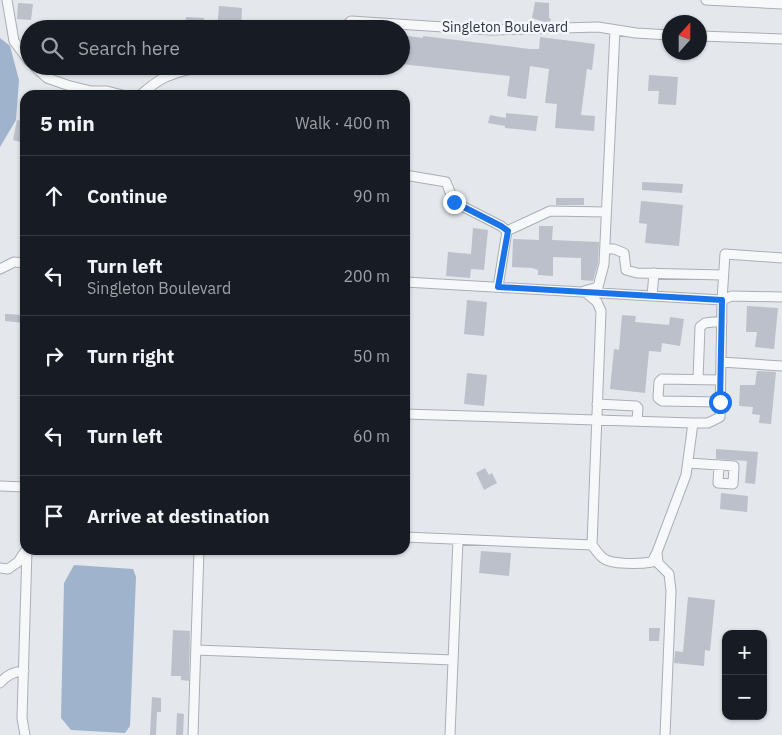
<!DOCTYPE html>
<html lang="en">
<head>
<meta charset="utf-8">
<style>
	:root { --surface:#171b24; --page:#242831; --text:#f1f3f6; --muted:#9ea1a6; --line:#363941 }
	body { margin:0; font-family:"IBM Plex Sans",sans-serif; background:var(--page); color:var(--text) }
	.controls { position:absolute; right:15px; bottom:15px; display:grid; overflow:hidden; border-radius:10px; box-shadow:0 1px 4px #0004 }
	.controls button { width:45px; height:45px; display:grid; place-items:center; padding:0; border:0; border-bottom:1px solid var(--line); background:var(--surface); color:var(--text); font:25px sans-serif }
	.compass { position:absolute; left:662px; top:15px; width:45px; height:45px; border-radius:50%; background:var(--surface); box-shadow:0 1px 4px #0004; rotate:21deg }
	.stop { position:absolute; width:15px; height:15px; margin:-11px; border:4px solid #1a73e8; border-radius:50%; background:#fff }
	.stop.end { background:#1a73e8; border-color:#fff; box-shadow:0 1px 5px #0008 }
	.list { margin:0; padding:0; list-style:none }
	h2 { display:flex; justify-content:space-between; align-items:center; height:65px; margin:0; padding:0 20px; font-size:21px }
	h2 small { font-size:16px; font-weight:400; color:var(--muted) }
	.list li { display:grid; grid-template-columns:32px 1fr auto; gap:15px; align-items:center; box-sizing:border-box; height:80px; padding:0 20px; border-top:1px solid var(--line) }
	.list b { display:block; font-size:19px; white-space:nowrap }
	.list p { margin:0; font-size:16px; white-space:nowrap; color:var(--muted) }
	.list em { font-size:16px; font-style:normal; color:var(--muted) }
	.icon { flex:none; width:28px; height:28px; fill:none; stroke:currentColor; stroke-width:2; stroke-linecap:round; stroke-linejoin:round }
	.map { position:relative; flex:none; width:782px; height:735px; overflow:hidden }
	.search { position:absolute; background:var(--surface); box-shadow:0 1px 4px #0004; left:20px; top:20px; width:390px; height:55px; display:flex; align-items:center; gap:12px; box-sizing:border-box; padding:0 18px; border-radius:28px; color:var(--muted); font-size:19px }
	.panel { position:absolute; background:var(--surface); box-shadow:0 1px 4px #0004; left:20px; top:90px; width:390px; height:465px; border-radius:15px }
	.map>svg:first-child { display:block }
	.water { fill:#9fb4cc }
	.building { fill:#bbc0ca }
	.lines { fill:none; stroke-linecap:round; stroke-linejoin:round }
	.minor-casing { stroke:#a9aeb7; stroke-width:11 }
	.minor { stroke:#f7f8fa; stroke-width:9 }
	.route { stroke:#1a73e8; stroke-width:6 }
	.labels { text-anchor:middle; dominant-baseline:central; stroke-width:5; stroke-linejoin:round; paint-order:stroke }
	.street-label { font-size:14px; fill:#2b3445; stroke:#f4f6f9 }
</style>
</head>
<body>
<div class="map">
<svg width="782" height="735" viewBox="0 0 782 735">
	<rect width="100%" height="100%" fill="#e4e7ec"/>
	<path class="water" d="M0,38L10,46L19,80L16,120L0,147Z
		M74,565L133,569L136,577L130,726L125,733L71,730L61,718L64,583Z"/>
	<path class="building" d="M535,2L549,3V18L551,19L550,22H544L532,18Z
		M18,3L33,4L31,20L17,19Z
		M219,6L242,8L241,29H217Z
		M186,17L204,18L203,29H185Z
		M401,35L423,38V36L530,49H539L540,37L595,44L592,70L587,69L581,115L595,116L594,131L555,128L557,104L545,103L549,69L530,66L526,99L507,96L510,76L401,64Z
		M649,75L678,77L676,105L658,104L659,91H648Z
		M506,113L538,116L536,131L505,128V126L488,123L490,115L506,118Z
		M17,120L25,122V143L13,140Z
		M642,182L683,184L682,193L642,190Z
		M556,198H584V205H556Z
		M641,201L683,205L679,246L645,243L647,224L639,223Z
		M539,226H553L552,240L599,242L598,263L593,281L581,280V258L553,257V276L538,275V270L532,268L512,267L513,239L539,240Z
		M473,228L488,230L484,270L471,269L470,278L446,276L448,252L471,254Z
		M467,300L487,302L484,336L464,334Z
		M747,306L778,308L774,349L755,347L757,332H746Z
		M5,314L25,315V323L5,321Z
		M622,315L636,316L635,322L669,325L670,317L684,319L680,346L662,343L661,352L649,351L645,393L610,389L614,349L619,350Z
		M757,371L776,372L771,424L759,423L760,415L752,414L753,407L739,406L740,385H755Z
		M467,373L487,375L484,406L464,404Z
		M716,449L758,452L755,484L745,483L747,461L716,459Z
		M485,468L489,475L492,473L497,483L484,490L476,473Z
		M721,493L748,496L747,512L720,509Z
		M481,551L511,553L509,576L479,573Z
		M688,597L715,600L710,651L705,650L704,666L674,663L675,651L683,652Z
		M649,628H660L659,641H649Z
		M173,630L190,631L189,681L181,680V676H171Z
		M152,697L161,698V712H157L156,735H150Z
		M177,713L184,714L183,735H176Z"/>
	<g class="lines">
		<defs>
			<path id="minor" d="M7,0L14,41L29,61
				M706,0L782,4
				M343,29L351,21L490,30L598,27L636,33L670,35
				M615,30L604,264L598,287L584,291L597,302L601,311L592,545C595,549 599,555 603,558C611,565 641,564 652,562L657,552
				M700,36L782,39
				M34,66L47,78L67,85L91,91H107L122,95
				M140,95C148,89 156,81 166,77C199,62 239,68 275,69L283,66
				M405,175L446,182L454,202L501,226L507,231L498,287
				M507,231L550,211L606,212
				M605,249H614L624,253L626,270L637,273L723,275
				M0,269L14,262L25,263
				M405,282L722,300L725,254L782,258
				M652,296L654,273
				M721,362L782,366
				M698,379L700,327L705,323L722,321
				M720,402L662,401L658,398L659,382L662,379L720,380
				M597,404L636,406L638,408L637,420
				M405,414L693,423
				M688,463L734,466L733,484L718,483L719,465
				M0,486L25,487
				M405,537L592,545
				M0,568L8,569L18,562L26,550
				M196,650L453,660
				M0,683C7,675 13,672 24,671
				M25,735L22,718L27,550
				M193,735L199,550
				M450,735L458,539
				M665,735L671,591L669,574L658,563L657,552L686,475L693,423H708L720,417L722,300L732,296L782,297"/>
		</defs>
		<use href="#minor" class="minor-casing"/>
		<use href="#minor" class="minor"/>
	</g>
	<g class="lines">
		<path class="route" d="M454,202L501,226L508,231L498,287L722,300L720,402"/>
	</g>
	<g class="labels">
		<g class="street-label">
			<text x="505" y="27">Singleton Boulevard</text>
		</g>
	</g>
</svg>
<div class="controls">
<button>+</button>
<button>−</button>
</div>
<svg class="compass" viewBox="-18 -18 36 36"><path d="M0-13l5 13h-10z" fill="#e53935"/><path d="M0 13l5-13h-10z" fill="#9ea1a6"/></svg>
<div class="stop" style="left:720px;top:402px"></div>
<div class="stop end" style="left:454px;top:202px"></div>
<div class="search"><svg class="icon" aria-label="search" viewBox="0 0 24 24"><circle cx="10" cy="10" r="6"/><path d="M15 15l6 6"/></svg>Search here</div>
<section class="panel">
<h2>5 min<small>Walk · 400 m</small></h2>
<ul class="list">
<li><svg class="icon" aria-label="ahead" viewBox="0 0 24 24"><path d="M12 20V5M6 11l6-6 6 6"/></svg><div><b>Continue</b></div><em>90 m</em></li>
<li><svg class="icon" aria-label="left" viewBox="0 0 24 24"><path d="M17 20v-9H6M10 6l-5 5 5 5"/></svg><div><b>Turn left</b><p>Singleton Boulevard</p></div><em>200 m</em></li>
<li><svg class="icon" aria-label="right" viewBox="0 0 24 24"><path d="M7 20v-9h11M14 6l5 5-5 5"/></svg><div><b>Turn right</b></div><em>50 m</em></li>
<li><svg class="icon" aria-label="left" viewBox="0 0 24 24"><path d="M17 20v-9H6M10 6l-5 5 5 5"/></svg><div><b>Turn left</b></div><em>60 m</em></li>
<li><svg class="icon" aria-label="arrive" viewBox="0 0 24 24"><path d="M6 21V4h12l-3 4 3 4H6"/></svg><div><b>Arrive at destination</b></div></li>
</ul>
</section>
</div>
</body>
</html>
